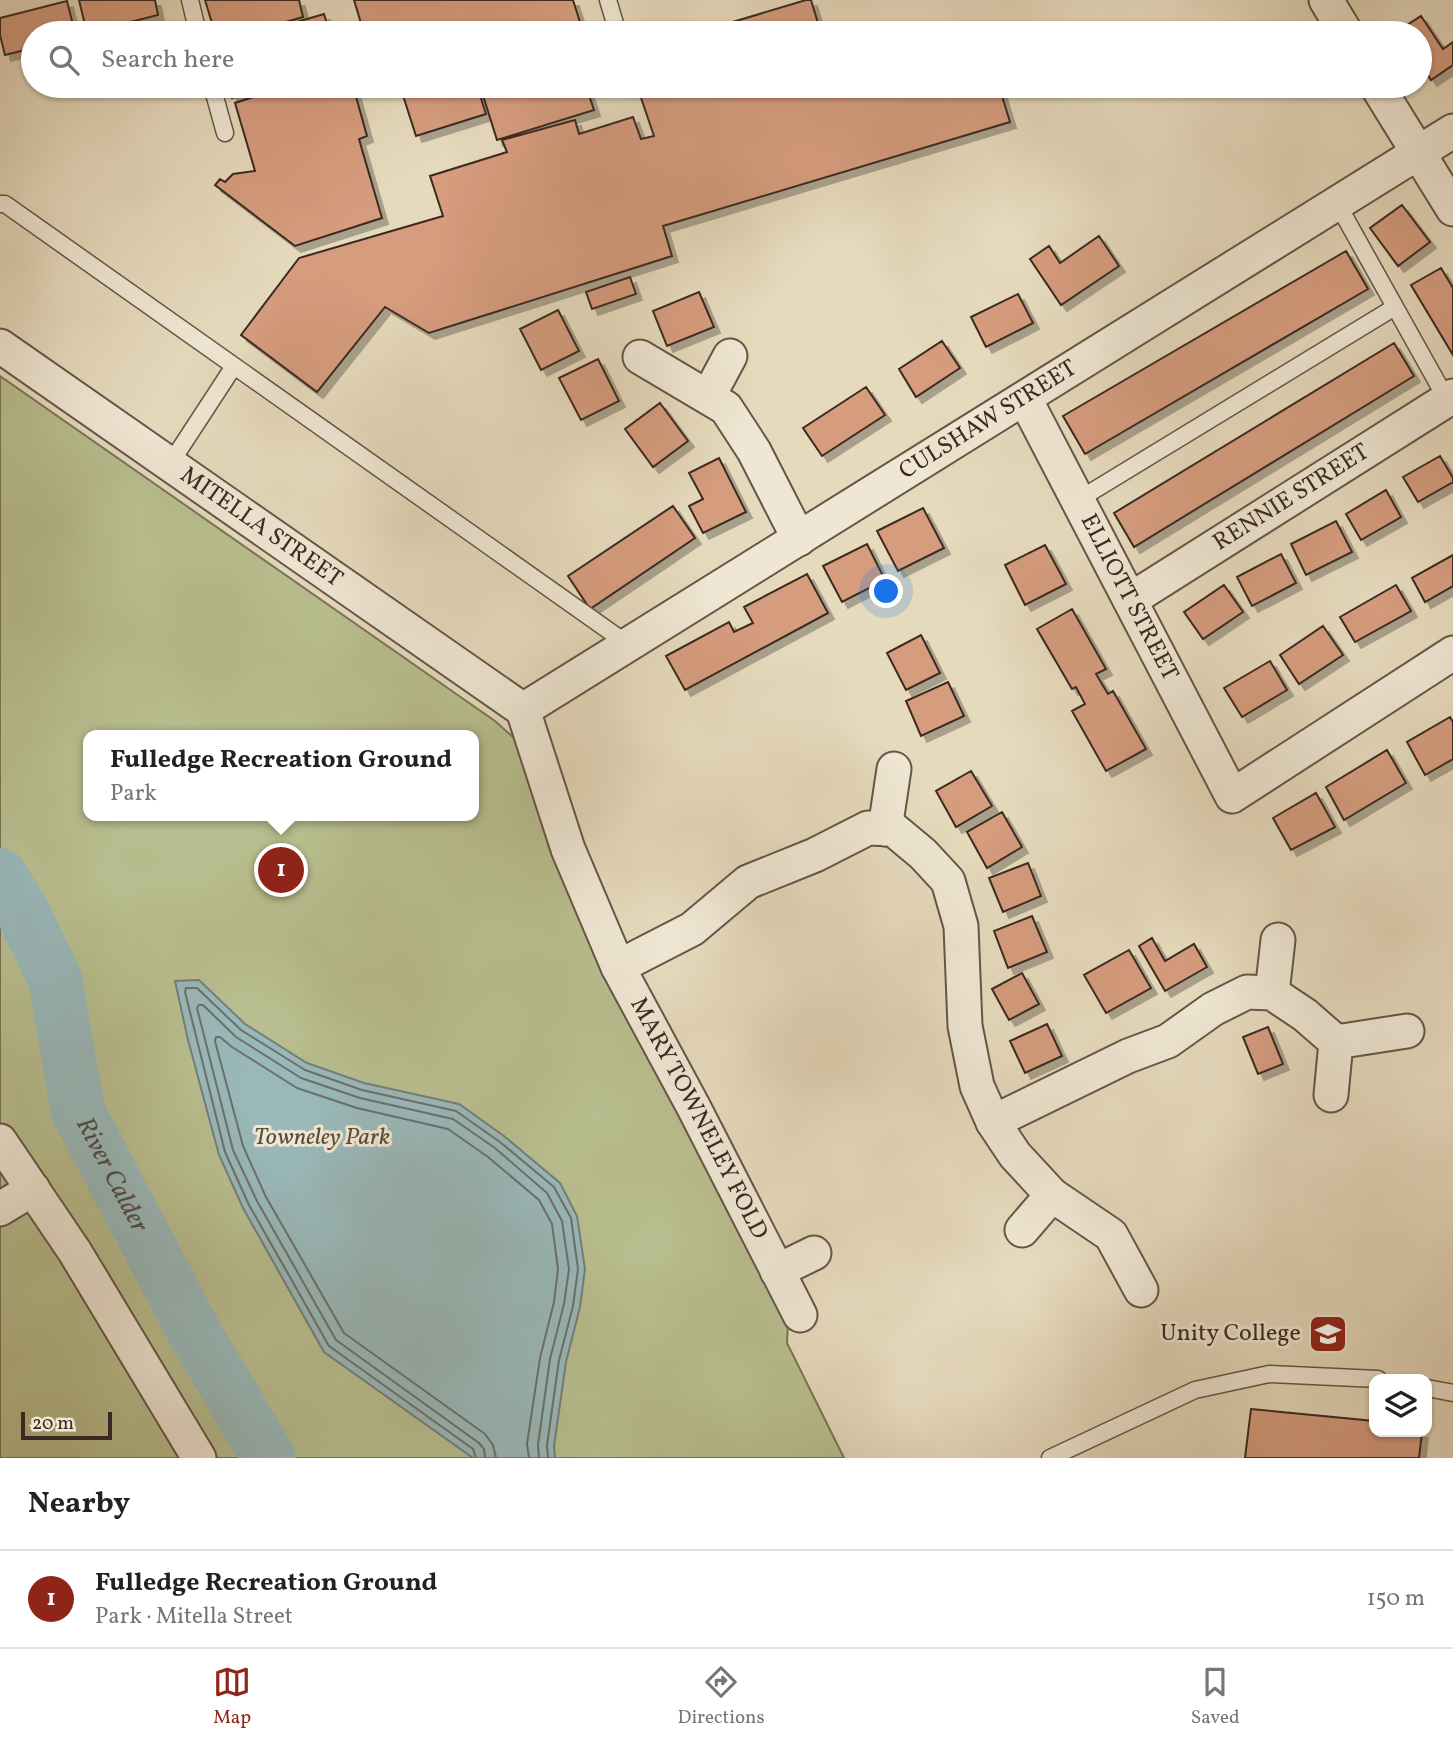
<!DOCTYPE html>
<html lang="en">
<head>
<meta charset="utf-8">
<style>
	:root { --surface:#fff; --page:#f2f2f2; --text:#222; --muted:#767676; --line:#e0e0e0; --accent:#8f2418 }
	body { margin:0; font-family:Vollkorn,serif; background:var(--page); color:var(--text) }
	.controls { position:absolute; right:21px; bottom:21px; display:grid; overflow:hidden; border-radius:14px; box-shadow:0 2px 5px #0004 }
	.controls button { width:63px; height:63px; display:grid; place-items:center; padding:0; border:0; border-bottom:2px solid var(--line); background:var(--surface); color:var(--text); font:35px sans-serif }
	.scale { position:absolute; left:21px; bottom:18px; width:91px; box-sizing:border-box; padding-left:7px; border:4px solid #3b2920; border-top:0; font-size:19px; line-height:24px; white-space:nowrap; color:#3b2920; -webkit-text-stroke:5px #efe7d4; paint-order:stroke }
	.you { position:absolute; left:887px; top:592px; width:24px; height:24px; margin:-18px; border:5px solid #fff; border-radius:50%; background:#1a73e8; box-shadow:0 0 0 10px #1a73e833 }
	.badge { display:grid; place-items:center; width:46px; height:46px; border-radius:50%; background:var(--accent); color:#fff; font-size:23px; font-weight:700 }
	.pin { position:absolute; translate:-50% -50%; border:4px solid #fff; box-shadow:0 2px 7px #0006 }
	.popup { position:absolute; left:83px; top:730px; width:396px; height:91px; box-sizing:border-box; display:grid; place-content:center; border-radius:14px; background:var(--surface); filter:drop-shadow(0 2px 5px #0005); font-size:23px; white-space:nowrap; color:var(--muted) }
	.popup b { font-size:26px; color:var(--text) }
	.popup::after { content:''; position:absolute; left:50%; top:100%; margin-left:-14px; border:14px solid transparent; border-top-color:var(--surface) }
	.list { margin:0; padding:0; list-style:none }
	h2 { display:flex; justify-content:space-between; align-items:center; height:91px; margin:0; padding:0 28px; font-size:30px }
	h2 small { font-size:23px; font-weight:400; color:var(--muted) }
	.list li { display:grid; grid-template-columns:46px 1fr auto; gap:21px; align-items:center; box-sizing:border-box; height:98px; padding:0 28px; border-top:2px solid var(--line) }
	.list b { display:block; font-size:26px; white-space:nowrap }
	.list p { margin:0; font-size:23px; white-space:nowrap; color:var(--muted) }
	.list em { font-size:23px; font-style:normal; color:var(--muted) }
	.icon { flex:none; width:38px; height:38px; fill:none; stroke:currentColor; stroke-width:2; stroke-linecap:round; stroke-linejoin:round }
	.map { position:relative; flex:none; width:1453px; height:1458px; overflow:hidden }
	.search { position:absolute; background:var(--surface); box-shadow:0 2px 5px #0004; left:21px; right:21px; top:21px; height:77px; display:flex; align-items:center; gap:18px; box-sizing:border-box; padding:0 24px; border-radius:38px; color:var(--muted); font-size:26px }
	.sheet { height:189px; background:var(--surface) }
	nav { display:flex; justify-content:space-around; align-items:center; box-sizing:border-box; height:98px; border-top:2px solid var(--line); background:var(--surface); font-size:19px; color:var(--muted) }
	nav a { display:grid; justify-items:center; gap:4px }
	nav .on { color:var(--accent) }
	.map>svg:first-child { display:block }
	.green { fill:#b8be8f; stroke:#7a7458; stroke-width:2; fill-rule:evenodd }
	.water { fill:#99b8b9; stroke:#737f7c; stroke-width:2 }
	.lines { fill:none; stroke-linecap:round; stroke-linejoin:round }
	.shore { stroke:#6a706c; stroke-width:2 }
	.river { stroke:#99b8b9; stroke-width:54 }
	.building { fill:#d59c7e; stroke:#3b2920; stroke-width:2; filter:url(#shadow) }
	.lane-casing { stroke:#665547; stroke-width:19 }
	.street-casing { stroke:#665547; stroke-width:37 }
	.lane { stroke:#efe7d4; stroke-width:16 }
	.street { stroke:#efe7d4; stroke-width:33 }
	.labels { text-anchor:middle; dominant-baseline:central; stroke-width:6; stroke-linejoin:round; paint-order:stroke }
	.street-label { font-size:24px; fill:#3b2920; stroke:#efe7d4 }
	.park-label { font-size:24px; font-style:italic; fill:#5a4e3c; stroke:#efe7d4 }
	.poi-label { font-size:24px; fill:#3b2920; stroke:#efe7d4; text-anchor:end }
	.water-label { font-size:26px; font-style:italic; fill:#524d46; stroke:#efe7d4 }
</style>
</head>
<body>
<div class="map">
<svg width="1453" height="1458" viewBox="0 0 1453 1458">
	<defs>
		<filter id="shadow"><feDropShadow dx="6" dy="6" stdDeviation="0" flood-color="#0004"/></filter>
	</defs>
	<rect width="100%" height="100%" fill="#e6dabd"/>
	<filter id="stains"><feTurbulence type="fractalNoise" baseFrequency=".00286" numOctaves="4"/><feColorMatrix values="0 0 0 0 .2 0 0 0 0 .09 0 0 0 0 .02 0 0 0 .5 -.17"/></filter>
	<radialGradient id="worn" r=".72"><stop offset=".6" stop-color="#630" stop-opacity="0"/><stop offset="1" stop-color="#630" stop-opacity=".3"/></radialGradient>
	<path class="green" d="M0,376L495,721L525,748L538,805L587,936L788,1322L787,1343L844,1458H0ZM89,735H474V816H89Z"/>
	<path class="water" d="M199,980L245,1024L307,1063L364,1083L459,1104L504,1136L560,1183L577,1216L585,1269L580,1307L566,1362L554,1446L555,1458H473L324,1352L243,1208L219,1155L188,1040L175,981Z"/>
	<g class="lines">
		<path class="shore" d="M476,1458L473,1449L329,1346L249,1205L225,1152L185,992L186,988H197L241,1030L305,1070L362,1090L456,1111L500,1142L554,1187L571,1218L578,1269L573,1306L559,1360L547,1445L548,1458
			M485,1458L484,1449L479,1443L336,1340L257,1201L233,1150L197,1008L199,1005H203L236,1037L301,1078L360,1098L453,1119L495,1148L547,1193L562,1221L569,1269L564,1304L550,1359L538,1445L539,1458
			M496,1458L493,1445L485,1434L344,1333L266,1197L243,1146L215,1041L216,1037H220L232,1047L297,1088L357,1108L448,1129L488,1157L539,1200L552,1224L558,1269L554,1302L540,1358L527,1444L529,1458"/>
		<path class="river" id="s1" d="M0,875L21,909L55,979L78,1111L193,1330L269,1458"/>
	</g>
	<path class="building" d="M79,0H155L158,15L87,33Z
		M205,0H299L303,17L248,33H215Z
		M354,0H573L580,22L543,33H467L464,22L426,33H364Z
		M806,0H811L821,33H696Z
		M67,1L75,33H33V48L5,55L0,35V18Z
		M324,14L330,33H259Z
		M1421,16L1443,49L1453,42V65L1431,80L1420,63V33H1400L1398,31Z
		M229,86H271L232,98Z
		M287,86H353L367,136L359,139L382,218L295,246L215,185L220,179L225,182L233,174L255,171L235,103Z
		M400,86H477L486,114L416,136Z
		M480,86H586L594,110L497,140Z
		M637,86H999L1010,122L663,226L672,256L429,333L385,307L317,392L241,335L299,258L443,216L430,176L507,152L502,140L575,120L579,134L633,117L641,139L654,136Z
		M1402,205L1430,242L1398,266L1370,228Z
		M1099,236L1119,266L1061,305L1030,259L1049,246L1060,263Z
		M1346,251L1368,289L1085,454L1063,416Z
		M1441,268L1453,288V355L1411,285Z
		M630,277L636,294L592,309L586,292Z
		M699,292L714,327L667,346L653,311Z
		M1018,294L1033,323L986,347L971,317Z
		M558,310L579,351L541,370L520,329Z
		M942,341L960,368L916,397L899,369Z
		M1394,343L1414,376L1134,547L1114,513Z
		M598,359L619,401L581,420L559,378Z
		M866,387L885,415L822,456L803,428Z
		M660,403L688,441L653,467L625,429Z
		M1440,456L1453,478V482L1418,502L1403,477Z
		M719,458L746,512L703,533L689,506L703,499L689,473Z
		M1386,490L1401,517L1361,540L1346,514Z
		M673,506L695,538L590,609L568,576Z
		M923,508L944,548L898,571L877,531Z
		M1336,521L1352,552L1306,575L1291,544Z
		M867,544L885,580L842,602L823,566Z
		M1045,545L1066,584L1025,605L1005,565Z
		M1281,554L1296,583L1252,606L1237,577Z
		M1453,555V586L1425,602L1412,578Z
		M807,574L828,613L685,690L666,656L729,622L734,632L753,623L744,607Z
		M1224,585L1243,612L1203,639L1184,612Z
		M1396,585L1411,611L1355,642L1340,617Z
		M1072,609L1106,669L1096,674L1108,694L1113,691L1146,749L1106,771L1072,711L1085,704L1076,687L1072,689L1037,629Z
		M1323,626L1343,655L1299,684L1280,655Z
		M921,635L940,673L906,690L887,653Z
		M1270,661L1287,690L1242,717L1224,688Z
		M948,682L964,716L921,736L906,701Z
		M1450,717L1453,722V759L1425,775L1407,742Z
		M1387,750L1406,783L1344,820L1326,787Z
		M971,771L992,806L956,827L936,791Z
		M1316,793L1335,827L1291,850L1273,818Z
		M1002,812L1022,847L987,868L967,832Z
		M1028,863L1041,896L1003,912L989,878Z
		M1032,916L1047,952L1008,968L994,931Z
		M1152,938L1165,961L1194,944L1207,967L1165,991L1139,946Z
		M1129,950L1151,988L1106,1013L1084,975Z
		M1022,973L1039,1004L1009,1020L992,989Z
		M1047,1024L1062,1056L1025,1073L1010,1041Z
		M1268,1027L1283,1064L1258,1074L1243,1037Z
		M1251,1409L1374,1421V1432H1422L1419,1458H1245Z"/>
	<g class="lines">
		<defs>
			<path id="lane" d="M190,0L198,33
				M608,0L617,30
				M212,86L225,133
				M1337,203L1447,400
				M0,204H5L629,645
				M170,464L234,366
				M1078,500L1395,307
				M1427,1388L1453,1393
				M1050,1458L1195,1390L1269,1374L1378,1379"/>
			<g id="street">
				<path d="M1326,0L1346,33"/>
				<path d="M1377,86L1453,209"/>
				<path id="s2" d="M0,346L523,710"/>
				<path d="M640,357L726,408L754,451L799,539"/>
				<path d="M708,397L730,356"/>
				<path id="s3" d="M1025,399L1232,796L1453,653"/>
				<path id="s4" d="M1130,600L1453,396"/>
				<path id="s5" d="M523,710L1453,131"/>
				<path id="s6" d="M523,710L568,849L618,967L693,1106L800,1315"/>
				<path d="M885,829L894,769"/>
				<path d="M618,967L692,929L748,882L815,855L868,828L893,829L923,854L948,881L961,926L965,1026L977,1086L993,1122L1015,1155L1052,1195L1111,1235L1141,1290"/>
				<path d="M1272,993L1278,940"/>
				<path d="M1336,1042L1407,1031"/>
				<path d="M993,1122L1128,1056L1168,1041L1213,1009L1247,992L1272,993L1305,1015L1336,1042L1331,1095"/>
				<path d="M0,1141L75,1252L199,1458"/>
				<path d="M0,1209L33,1189"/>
				<path d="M1022,1230L1052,1195"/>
				<path d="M777,1271L814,1253"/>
			</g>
		</defs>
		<use href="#lane" class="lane-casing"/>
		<use href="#street" class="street-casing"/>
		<use href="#lane" class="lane"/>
		<use href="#street" class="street"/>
	</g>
	<defs>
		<symbol id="school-square" viewBox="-11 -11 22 22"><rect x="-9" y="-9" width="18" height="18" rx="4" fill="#8f2418" stroke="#efe7d4"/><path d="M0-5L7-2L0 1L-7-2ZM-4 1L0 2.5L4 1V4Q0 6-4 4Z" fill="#fff"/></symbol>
	</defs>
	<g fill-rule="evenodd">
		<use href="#school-square" x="1306" y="1312" width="44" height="44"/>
	</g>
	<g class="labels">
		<g class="street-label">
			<text stroke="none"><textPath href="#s5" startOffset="548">CULSHAW STREET</textPath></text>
			<text stroke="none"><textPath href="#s4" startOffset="191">RENNIE STREET</textPath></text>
			<text stroke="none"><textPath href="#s2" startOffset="318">MITELLA STREET</textPath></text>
			<text stroke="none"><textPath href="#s3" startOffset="224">ELLIOTT STREET</textPath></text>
			<text stroke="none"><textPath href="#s6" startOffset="446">MARY TOWNELEY FOLD</textPath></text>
		</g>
		<g class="park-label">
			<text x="322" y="1138">Towneley Park</text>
		</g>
		<g class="poi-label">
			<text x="1301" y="1334">Unity College</text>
		</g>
		<g class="water-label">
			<text stroke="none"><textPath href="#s1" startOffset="324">River Calder</textPath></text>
		</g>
	</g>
	<rect width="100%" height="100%" filter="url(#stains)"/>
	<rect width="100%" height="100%" fill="url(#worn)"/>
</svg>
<div class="controls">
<button><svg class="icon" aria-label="layers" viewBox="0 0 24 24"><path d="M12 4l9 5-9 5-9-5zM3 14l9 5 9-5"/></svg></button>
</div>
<div class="scale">20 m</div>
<div class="you"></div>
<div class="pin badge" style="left:281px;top:870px">1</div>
<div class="popup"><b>Fulledge Recreation Ground</b>Park</div>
<div class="search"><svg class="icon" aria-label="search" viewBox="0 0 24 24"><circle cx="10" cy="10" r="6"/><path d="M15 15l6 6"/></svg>Search here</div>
</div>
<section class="sheet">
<h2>Nearby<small></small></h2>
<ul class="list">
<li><span class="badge">1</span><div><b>Fulledge Recreation Ground</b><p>Park · Mitella Street</p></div><em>150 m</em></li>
</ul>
</section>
<nav>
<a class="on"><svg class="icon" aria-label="map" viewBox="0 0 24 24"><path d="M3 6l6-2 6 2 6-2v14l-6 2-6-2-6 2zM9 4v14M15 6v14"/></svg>Map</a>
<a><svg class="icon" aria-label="directions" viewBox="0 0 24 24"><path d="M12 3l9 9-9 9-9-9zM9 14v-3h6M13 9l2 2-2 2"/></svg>Directions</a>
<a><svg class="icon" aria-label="saved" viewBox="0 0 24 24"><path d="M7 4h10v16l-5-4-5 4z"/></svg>Saved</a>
</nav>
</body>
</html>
